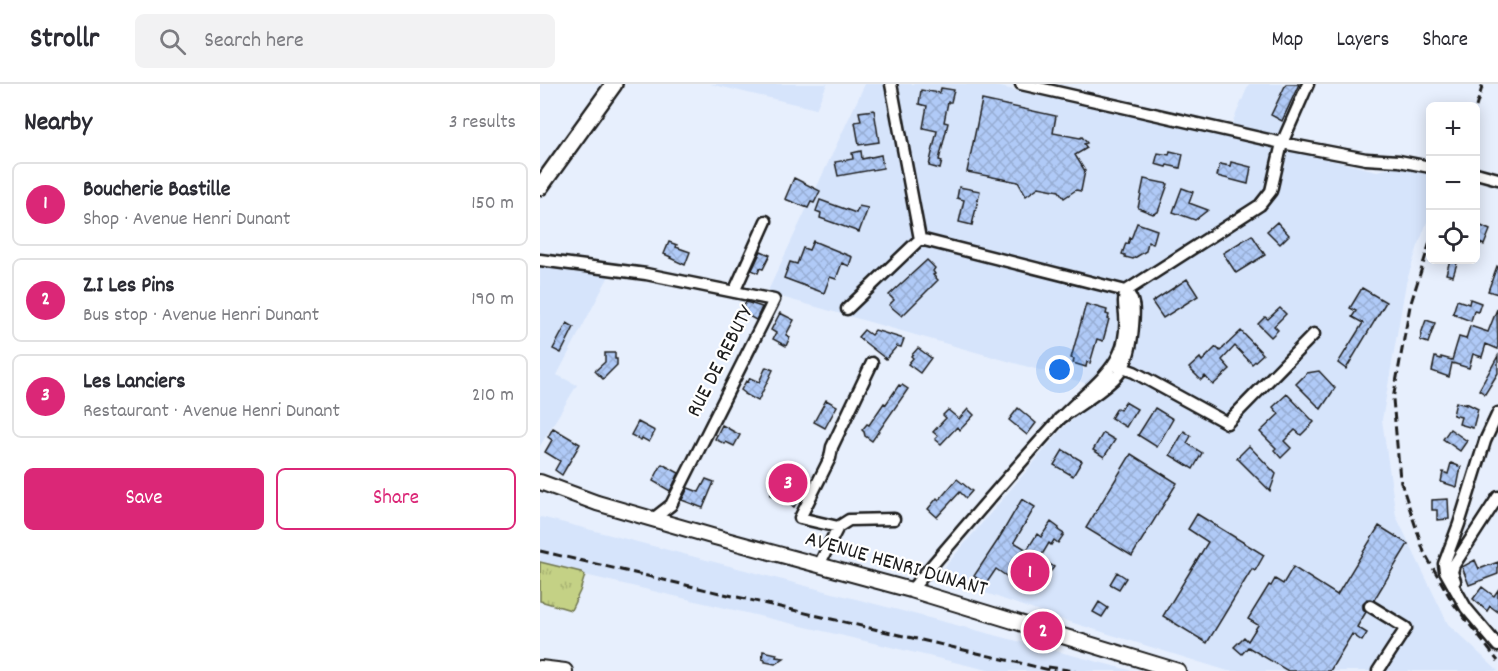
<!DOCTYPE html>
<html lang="en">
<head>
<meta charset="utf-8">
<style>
	:root { --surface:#fff; --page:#f2f2f3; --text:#2b2b33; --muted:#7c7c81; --line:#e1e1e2; --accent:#db2777 }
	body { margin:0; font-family:Dekko,sans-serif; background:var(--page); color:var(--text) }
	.controls { position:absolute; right:18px; top:18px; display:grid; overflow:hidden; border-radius:9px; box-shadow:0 3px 15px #0003 }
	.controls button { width:54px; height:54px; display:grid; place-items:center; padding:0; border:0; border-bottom:2px solid var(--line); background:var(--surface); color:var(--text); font:30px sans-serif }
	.you { position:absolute; left:520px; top:286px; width:21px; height:21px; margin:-15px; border:4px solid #fff; border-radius:50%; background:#1a73e8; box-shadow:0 0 0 9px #1a73e833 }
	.badge { display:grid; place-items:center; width:39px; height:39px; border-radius:50%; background:var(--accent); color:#fff; font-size:20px; font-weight:700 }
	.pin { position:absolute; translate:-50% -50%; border:3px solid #fff; box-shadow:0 2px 6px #0006 }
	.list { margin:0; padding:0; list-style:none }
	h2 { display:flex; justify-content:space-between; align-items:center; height:78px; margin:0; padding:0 24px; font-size:26px }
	h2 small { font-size:20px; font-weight:400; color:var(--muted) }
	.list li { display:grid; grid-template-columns:39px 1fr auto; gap:18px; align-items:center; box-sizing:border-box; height:84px; margin:0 12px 12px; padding:0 12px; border:2px solid var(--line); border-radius:9px }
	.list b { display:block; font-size:22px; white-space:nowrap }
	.list p { margin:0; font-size:20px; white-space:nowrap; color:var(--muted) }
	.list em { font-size:20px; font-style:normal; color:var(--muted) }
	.actions { display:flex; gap:12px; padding:18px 24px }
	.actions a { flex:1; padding:14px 0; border:2px solid var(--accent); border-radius:9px; text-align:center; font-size:21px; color:var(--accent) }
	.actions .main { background:var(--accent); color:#fff }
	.icon { flex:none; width:33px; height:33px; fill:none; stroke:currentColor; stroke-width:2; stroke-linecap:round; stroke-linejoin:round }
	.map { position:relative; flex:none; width:958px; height:587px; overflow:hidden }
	header { display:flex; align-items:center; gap:36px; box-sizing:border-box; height:84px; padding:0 30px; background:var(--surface); border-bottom:2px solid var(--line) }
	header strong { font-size:28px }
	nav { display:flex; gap:33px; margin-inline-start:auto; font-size:21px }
	.search { width:420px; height:54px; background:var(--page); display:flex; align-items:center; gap:15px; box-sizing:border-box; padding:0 21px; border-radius:9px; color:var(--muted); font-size:22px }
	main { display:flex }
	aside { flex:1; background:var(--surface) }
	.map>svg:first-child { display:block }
	.built { fill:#d6e4fb }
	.grass { fill:url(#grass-tufts); stroke:#707650; stroke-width:1.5 }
	.building { fill:url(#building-cross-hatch); stroke:#1c1c1c; stroke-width:1.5 }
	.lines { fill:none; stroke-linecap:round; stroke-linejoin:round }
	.minor-casing { stroke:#1c1c1c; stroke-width:15 }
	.tertiary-casing { stroke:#1c1c1c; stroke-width:18 }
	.secondary-casing { stroke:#1c1c1c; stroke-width:20 }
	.minor { stroke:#fff; stroke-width:10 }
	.tertiary { stroke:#fff; stroke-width:14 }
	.secondary { stroke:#fff; stroke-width:15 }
	.rail { stroke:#1c1c1c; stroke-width:3; stroke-dasharray:9 4.5; stroke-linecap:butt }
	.labels { text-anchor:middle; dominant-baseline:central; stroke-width:4.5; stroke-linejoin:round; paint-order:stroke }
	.street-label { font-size:22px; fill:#1c1c1c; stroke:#fff }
</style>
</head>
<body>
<header>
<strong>Strollr</strong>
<div class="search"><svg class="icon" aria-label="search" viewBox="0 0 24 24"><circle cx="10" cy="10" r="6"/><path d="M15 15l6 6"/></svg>Search here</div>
<nav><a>Map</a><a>Layers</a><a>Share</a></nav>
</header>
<main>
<aside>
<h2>Nearby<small>3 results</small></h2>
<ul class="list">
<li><span class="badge">1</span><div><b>Boucherie Bastille</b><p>Shop · Avenue Henri Dunant</p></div><em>150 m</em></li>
<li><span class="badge">2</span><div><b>Z.I Les Pins</b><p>Bus stop · Avenue Henri Dunant</p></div><em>190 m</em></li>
<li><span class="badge">3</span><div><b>Les Lanciers</b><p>Restaurant · Avenue Henri Dunant</p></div><em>210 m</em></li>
</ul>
<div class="actions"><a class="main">Save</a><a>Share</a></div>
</aside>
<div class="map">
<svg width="958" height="587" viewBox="0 0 958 587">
	<defs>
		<pattern id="grass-tufts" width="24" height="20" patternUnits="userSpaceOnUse" patternTransform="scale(1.5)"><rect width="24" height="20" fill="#c4d185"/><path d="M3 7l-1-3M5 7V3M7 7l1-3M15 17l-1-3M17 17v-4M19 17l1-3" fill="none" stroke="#a8b372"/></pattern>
		<pattern id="building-cross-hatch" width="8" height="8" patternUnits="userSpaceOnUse" patternTransform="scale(1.5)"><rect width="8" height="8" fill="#b0caf7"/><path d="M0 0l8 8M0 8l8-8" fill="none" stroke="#97add3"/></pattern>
	</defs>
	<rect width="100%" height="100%" fill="#e7effd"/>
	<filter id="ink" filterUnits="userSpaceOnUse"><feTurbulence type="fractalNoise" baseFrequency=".0167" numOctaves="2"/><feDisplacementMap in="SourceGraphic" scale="12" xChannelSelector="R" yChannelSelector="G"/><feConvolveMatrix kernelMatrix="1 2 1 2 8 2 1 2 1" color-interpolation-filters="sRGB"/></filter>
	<g filter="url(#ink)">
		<path class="built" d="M170,0H287L276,25Z
			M325,0H447L610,36L687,51L709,0H768L749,46L761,69L837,87L855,83L890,87V130L877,165L866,199L842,336L856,432L908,540L958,587H688L514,533L397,492L523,344L544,326L545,299L227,209Z
			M0,179L71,188L17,291L37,301L0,362Z
			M0,433L5,434L593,587H452L45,491L41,488L0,478Z"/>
		<path class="grass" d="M0,478L41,488L45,491L40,507L31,526L0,517Z"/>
		<path class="building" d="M746,0H759L742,37L731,31Z
			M401,4L414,6L411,18H408L404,38L408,39L399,76L402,77L400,85L389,82L397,47L383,44L387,22L379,20L381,6L400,9Z
			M442,16L516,32L513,49L540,54L542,53L547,59L544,60L547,64L535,71L545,87L541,107L536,106L524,114L519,107L499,103L486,112L478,98L427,88Z
			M334,26L339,58L319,61L315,38L321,37L319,28Z
			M321,67L322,75L341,71L343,84L298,92L295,78L313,75L312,69Z
			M630,67L643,70L640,84L627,81L626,83L615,80L618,69L629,71Z
			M691,78L711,83L708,100L677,92L680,80L690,82Z
			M254,94L280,107L274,119L271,118L268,124L245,115Z
			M604,95L628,100L618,128L613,130L598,124Z
			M419,103L440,107L432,141L419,138L424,116L417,114Z
			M642,104L653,108L649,119L668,126L655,136L633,128Z
			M280,116L316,129L319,122L328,124L319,148L280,134L281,129L276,127Z
			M737,138L749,151L740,160L727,147Z
			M597,139L617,146L613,160L608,158L606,167L593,175L585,173V171L582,170L586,159L588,160L590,154L591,155Z
			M939,141L950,146L944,161L936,157V151Z
			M712,151L725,171L696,189L683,169Z
			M273,157L312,173L309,182L302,179L296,195L290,193L284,209L244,194L250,178L257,180L263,164L269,166Z
			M129,158L137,161L136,163L150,168L145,181L130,174L131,173L124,170Z
			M221,167L230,171L223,185L220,184L218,189L212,186Z
			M387,176L395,184L393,187L395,190L393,191L398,196L362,232L349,221L354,216L349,211Z
			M910,176H918L913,192L906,190Z
			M957,182L958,183V210L948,207Z
			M647,195L658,212L623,234L612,218Z
			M822,204L846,218L806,285L798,279L823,239L812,233L816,227L810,224Z
			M930,215L941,219L938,228L934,227L931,237L915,231L916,230L913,229L917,216L929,220Z
			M206,218L222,223L216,236L201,228Z
			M546,220L567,226L566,230L569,231L568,235H569L563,257L557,255L550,279L547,278L546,283L533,279L534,275L531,274Z
			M740,224L746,230L734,242L738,246L731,253L718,240L725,233L728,235Z
			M957,225L958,265L946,260L942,273L933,270L929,284L912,279L909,293L892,287L895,273L901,275V273L912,276L919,253L926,255L930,242L948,248Z
			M240,229L254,236L246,251L250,253L246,262L233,255L236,249L231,246Z
			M886,236L895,239L888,259L880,256L882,251L881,250Z
			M27,239L34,243L21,269L13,265Z
			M324,246L331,251L335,246L364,255L361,263L357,262L346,275L318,253Z
			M701,247L723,270L712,280L695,262L682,276L690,285L673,301L665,292L661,296L649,284L660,274L662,277L676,263L680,267Z
			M378,264L391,274L380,289L368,280L373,274L371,272Z
			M65,269H75V275H77V281L63,295L55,287L65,278Z
			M958,272V289L945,310L939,306Z
			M226,283L233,286L218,317L205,310V309L201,306L206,297L208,298L210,294L219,298Z
			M779,287L795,304L781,325L756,300L767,289Z
			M359,301L361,302L362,301L368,305L332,357L325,352L324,348L322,346L327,340L329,341L344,319L346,320Z
			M747,310L774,338L761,351L755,346L744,357L751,364L741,374L734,366L736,364L720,348L739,330L733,323Z
			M286,316L297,322L285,344L274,338Z
			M585,318L597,325L586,343L571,334L577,324L580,326Z
			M916,318L926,321V319L938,325L933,344L919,340L921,333L913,331Z
			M478,324L496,339L487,351L469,336Z
			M615,324L633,335L617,363L598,351Z
			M428,325L434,331L420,346L417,343L401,360L395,355L398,352L393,348L406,334L403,331L408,326L419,335Z
			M98,338L115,347L109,358L102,354L101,356L91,351Z
			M182,341L200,351L194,362L186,358L185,360L175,355Z
			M13,344L40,360L22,391L15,386L20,377L5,368L12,356L8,353Z
			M910,345L927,357L920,367L903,355Z
			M644,347L651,352L647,359L662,369L653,385L630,371Z
			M563,349L575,356L564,373L553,366Z
			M709,362L736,390L730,407L697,374Z
			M523,366L542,377L533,392L514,381Z
			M591,370L637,399L592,472L546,444Z
			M911,379L921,383L917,403L901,398L903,388L908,390Z
			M122,380L139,389L130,407L113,397Z
			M246,380L263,388L252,410L259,414L254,423L230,411Z
			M166,395L174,398L163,424L142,416L148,404L159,408Z
			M417,395L432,407L426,414L420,408L397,433L388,425L397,414L399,416Z
			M482,415L495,423L474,458L487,466L497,450L501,453L511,438L519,444L518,446L524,450L518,459L514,456L511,461L509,459L500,474L514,483L503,498L494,502H481L456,485L446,500L434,492L458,456Z
			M908,415L909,435L897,436V426H892V416Z
			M657,430L724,471L715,487L712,485L667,559L623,532L668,458L648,445Z
			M839,442L868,460L834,516L827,515L823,519V525L826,528L817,543L827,549L822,557L812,550L790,587H748L708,563L702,570L694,563L704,553L708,557L718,541L708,535L729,501L731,502L735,495L743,500L753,483L797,511Z
			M935,476L939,485L958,478V490L929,501L922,483Z
			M577,488L586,494L579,505L570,500Z
			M942,503L954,512L958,506V528L950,522L947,527L933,515Z
			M559,518L568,524L562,533L553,528Z
			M223,567L237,570L236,573L244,574L235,580L225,578V576L222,575Z"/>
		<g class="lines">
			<defs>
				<path id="minor" d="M351,0L380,155
					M768,0L742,59L826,75L859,77L890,83
					M936,89L958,95
					M380,155L586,207L720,121L731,107L742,59L481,0
					M0,176L106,190L234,216L131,421L113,435
					M194,208L226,137
					M307,225L380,155
					M577,282L594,288L687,339L774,250
					M958,329L945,357L919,440L904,480L905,487L926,524L958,562
					M298,443L309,436L354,435
					M279,481L298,443L260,434L290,374L292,363L332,279
					M915,497L912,488L914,481L958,413
					M371,506C420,449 468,392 518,337C536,316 568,295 579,270C585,258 586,243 585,230C584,220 583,217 586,207C596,217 594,229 593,242C592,256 589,274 581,287C572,301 535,324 519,335
					M830,522L866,544L838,587"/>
				<path id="tertiary" d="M0,398L57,419L175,453L371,506L638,587
					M0,584L25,587"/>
				<path id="secondary" d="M0,103L74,0"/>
			</defs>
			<use href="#minor" class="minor-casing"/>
			<use href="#tertiary" class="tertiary-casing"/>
			<use href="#secondary" class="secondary-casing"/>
			<use href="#minor" class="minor"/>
			<use href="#tertiary" class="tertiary"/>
			<use href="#secondary" class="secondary"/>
			<path class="rail" d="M936,23L943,0
				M890,158L870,222L853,315L860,395L884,468L913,519L958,577
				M0,467L514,587
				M508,583L535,587"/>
		</g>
	</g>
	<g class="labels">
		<g class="street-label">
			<text transform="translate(181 278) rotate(-63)">RUE DE REBUTY</text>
			<text transform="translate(356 481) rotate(16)">AVENUE HENRI DUNANT</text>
		</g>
	</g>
</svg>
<div class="controls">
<button>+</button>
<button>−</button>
<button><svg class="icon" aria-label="locate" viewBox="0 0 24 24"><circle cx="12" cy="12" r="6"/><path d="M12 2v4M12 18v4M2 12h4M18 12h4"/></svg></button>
</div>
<div class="you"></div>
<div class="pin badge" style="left:490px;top:488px">1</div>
<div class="pin badge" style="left:503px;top:547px">2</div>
<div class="pin badge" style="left:248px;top:399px">3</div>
</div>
</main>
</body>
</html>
